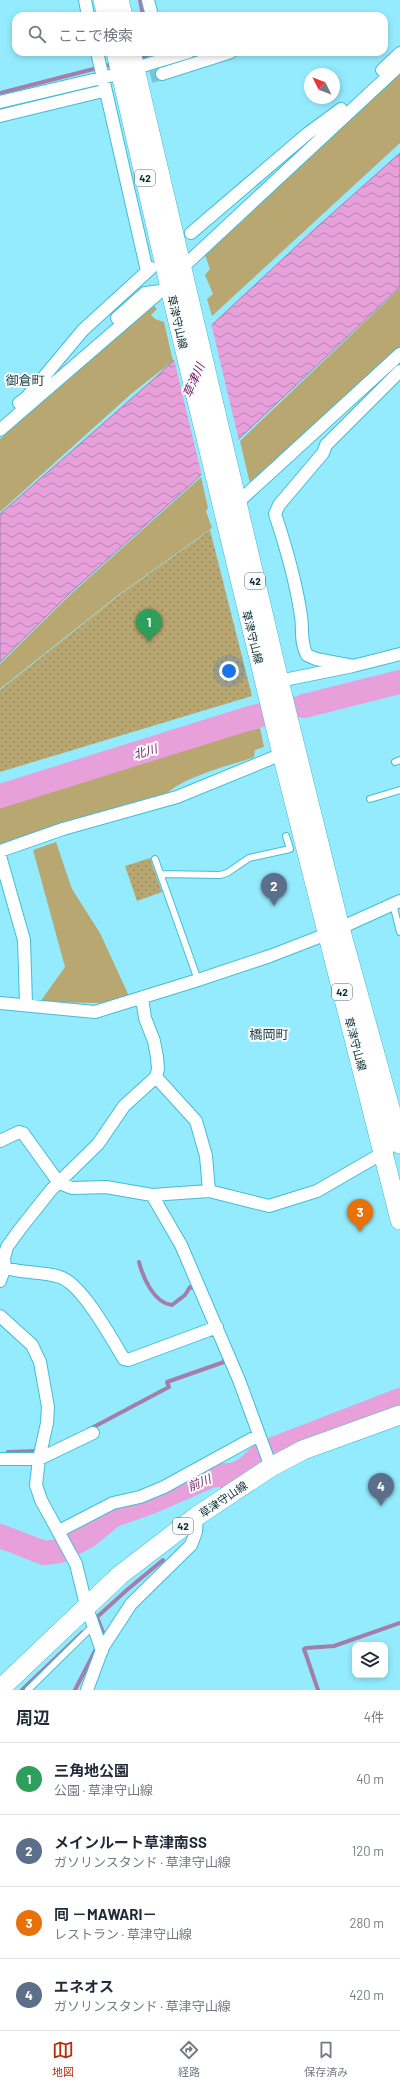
<!DOCTYPE html>
<html lang="ja">
<head>
<meta charset="utf-8">
<style>
	:root { --surface:#fff; --page:#f6f6f7; --text:#1f2937; --muted:#747a83; --line:#e0e1e3; --accent:#b72c0b }
	body { margin:0; font-family:Barlow,"Noto Sans JP",sans-serif; background:var(--page); color:var(--text) }
	.controls { position:absolute; right:12px; bottom:12px; display:grid; overflow:hidden; border-radius:8px; box-shadow:0 2px 6px #0003 }
	.controls button { width:36px; height:36px; display:grid; place-items:center; padding:0; border:0; border-bottom:1px solid var(--line); background:var(--surface); color:var(--text); font:20px sans-serif }
	.compass { position:absolute; left:304px; top:68px; width:36px; height:36px; border-radius:50%; background:var(--surface); box-shadow:0 2px 6px #0003; rotate:312deg }
	.you { position:absolute; left:229px; top:671px; width:14px; height:14px; margin:-10px; border:3px solid #fff; border-radius:50%; background:#1a73e8; box-shadow:0 0 0 6px #1a73e833 }
	.badge { display:grid; place-items:center; width:26px; height:26px; border-radius:50%; background:var(--accent); color:#fff; font-size:13px; font-weight:700 }
	.pin { position:absolute; translate:-50% -33px; filter:drop-shadow(0 1px 2px #0008) }
	.pin::after { content:''; position:absolute; top:21px; width:14px; height:12px; background:inherit; clip-path:polygon(0 0,100% 0,50% 100%) }
	.list { margin:0; padding:0; list-style:none }
	h2 { display:flex; justify-content:space-between; align-items:center; height:52px; margin:0; padding:0 16px; font-size:17px }
	h2 small { font-size:13px; font-weight:400; color:var(--muted) }
	.list li { display:grid; grid-template-columns:26px 1fr auto; gap:12px; align-items:center; box-sizing:border-box; height:72px; padding:0 16px; border-top:1px solid var(--line) }
	.list b { display:block; font-size:15px; white-space:nowrap }
	.list p { margin:0; font-size:13px; white-space:nowrap; color:var(--muted) }
	.list em { font-size:13px; font-style:normal; color:var(--muted) }
	.icon { flex:none; width:22px; height:22px; fill:none; stroke:currentColor; stroke-width:2; stroke-linecap:round; stroke-linejoin:round }
	.map { position:relative; flex:none; width:400px; height:1690px; overflow:hidden }
	.search { position:absolute; background:var(--surface); box-shadow:0 2px 6px #0003; left:12px; right:12px; top:12px; height:44px; display:flex; align-items:center; gap:10px; box-sizing:border-box; padding:0 14px; border-radius:12px; color:var(--muted); font-size:15px }
	.sheet { height:340px; background:var(--surface) }
	nav { display:flex; justify-content:space-around; align-items:center; box-sizing:border-box; height:56px; border-top:1px solid var(--line); background:var(--surface); font-size:11px; color:var(--muted) }
	nav a { display:grid; justify-items:center; gap:2px }
	nav .on { color:var(--accent) }
	.map>svg:first-child { display:block }
	.grass { fill:#b8a771 }
	.park { fill:url(#park-dots) }
	.water { fill:url(#water-waves); stroke:#a47eaa }
	.pier { fill:#94ebfe }
	.lines { fill:none; stroke-linecap:round; stroke-linejoin:round }
	.stream { stroke:#a47eaa; stroke-width:4 }
	.river { stroke:#e8a0db; stroke-width:24 }
	.minor-tunnel { stroke:#78c5d6; stroke-width:12; stroke-dasharray:12 6; stroke-linecap:butt }
	.service-casing { stroke:#44bcd4; stroke-width:8 }
	.minor-casing { stroke:#44bcd4; stroke-width:14 }
	.primary-casing { stroke:#44bcd4; stroke-width:20 }
	.service { stroke:#fff; stroke-width:6 }
	.minor { stroke:#fff; stroke-width:12 }
	.primary { stroke:#fff; stroke-width:19 }
	.labels { text-anchor:middle; dominant-baseline:central; stroke-width:4; stroke-linejoin:round; paint-order:stroke }
	.shield { fill:#fcfcfc; stroke:#506c71; stroke-width:1 }
	.shield-label { font-size:10px; font-weight:bold; fill:#072e36 }
	.street-label { font-size:11px; fill:#072e36; stroke:#fcfcfc }
	.water-label { font-size:12px; font-style:italic; fill:#721f68; stroke:#fcfcfc }
	.quarter-label { font-size:13px; fill:#1c4149; stroke:#fcfcfc }
</style>
</head>
<body>
<div class="map">
<svg width="400" height="1690" viewBox="0 0 400 1690">
	<defs>
		<pattern id="park-dots" width="8" height="8" patternUnits="userSpaceOnUse"><rect width="8" height="8" fill="#b8a771"/><path d="M2 2h.1M6 6h.1" fill="none" stroke="#94885e" stroke-width="1.8" stroke-linecap="round"/></pattern>
		<pattern id="water-waves" width="16" height="10" patternUnits="userSpaceOnUse"><rect width="16" height="10" fill="#e8a0db"/><path d="M0 5q4-4 8 0t8 0" fill="none" stroke="#ba83b2"/></pattern>
	</defs>
	<rect width="100%" height="100%" fill="#94ebfe"/>
	<path class="grass" d="M400,70V143L212,316L207,299L213,294L205,275L210,269L205,255L332,132Z
		M400,288V350L251,488L240,441Z
		M152,304L157,309L151,315L155,319L164,322L173,361L131,394L0,512V439Z
		M201,477L208,508L206,511L212,528L121,593L0,689V664L71,594Z
		M260,728L264,747L255,750L254,757C228,766 182,777 164,796L0,845V801L22,797L211,741Z
		M56,842L72,889L100,933L129,996L100,1003L40,1002L65,967L33,850Z"/>
	<path class="park" d="M210,530L252,696L0,772V690L122,593Z
		M150,858L162,892L137,901L125,866Z"/>
	<path class="water" d="M400,153V287L190,485L70,593L0,662V514L155,378L316,228Z"/>
	<path class="pier" d="M211,323L239,441L202,476L174,359Z"/>
	<g class="lines">
		<path class="stream" d="M140,0L143,16
			M137,58L147,55L149,52
			M0,93L113,64
			M139,1262C143,1278 154,1303 172,1305L185,1295L190,1287L195,1289
			M88,1430L169,1387L167,1382L224,1362V1358
			M8,1452L38,1451
			M223,1488L234,1475
			M97,1617L104,1635L101,1639
			M96,1618L128,1589L163,1560
			M22,1690L83,1632
			M75,1690L97,1647
			M318,1690L304,1649L306,1648L334,1646L400,1623"/>
		<path class="river" d="M304,706L400,682
			M0,796L253,717L291,708
			M0,1536L44,1553L60,1551L88,1536L112,1516L151,1502L213,1475H234L247,1468L263,1453L400,1400"/>
		<path class="minor-tunnel" d="M99,92L162,74"/>
		<defs>
			<path id="service" d="M395,762L400,760
				M370,799L400,790
				M155,859L198,980
				M161,874L220,875L227,873L249,858L290,849L286,836
				M393,904L400,932
				M28,1690L93,1626"/>
			<path id="minor" d="M85,0L88,16
				M148,0L152,16
				M97,52L147,271
				M129,70L189,52
				M382,70L400,53
				M162,74L231,52
				M0,102L110,76
				M0,116L99,92
				M191,233L307,134L341,109
				M183,267L400,65
				M117,318L145,293L161,291
				M19,403L27,397L83,330L151,268
				M0,430L169,284
				M236,504L400,354
				M353,666L316,659L307,655C300,643 303,629 301,616C296,582 286,547 275,514L279,505L323,453L326,445L400,371
				M279,681L353,666L400,654
				M0,851L63,829L177,797L282,754
				M0,856L24,940L26,1004
				M0,1003L95,1012L198,980L270,956L327,934L400,901
				M156,1077L196,1121L206,1156L209,1191
				M0,1141L19,1132L23,1133L59,1183L72,1188L106,1187L152,1195L209,1191L269,1206L317,1191L388,1150
				M152,1195L181,1245L239,1380L271,1467
				M0,1265C19,1275 40,1270 60,1277C82,1284 111,1338 124,1359L128,1360L217,1327
				M0,1281L5,1267L4,1258L7,1247L20,1229L51,1190L98,1144L124,1106L156,1077L158,1069L157,1057L154,1041L145,1018L142,998
				M0,1316L32,1345L40,1362L48,1407L47,1423L39,1459L36,1485L41,1500L76,1564L86,1605L102,1651
				M0,1459H39L93,1433
				M59,1531L113,1503L140,1497L164,1487L259,1435
				M87,1690L103,1647L131,1604L191,1545L196,1532L197,1516"/>
			<path id="primary" d="M103,0L107,16
				M119,0L123,16
				M116,52L174,305L282,754L400,1220
				M131,52L279,681L340,928L400,1144
				M0,1689L120,1575L197,1516L271,1467L303,1450L400,1415"/>
		</defs>
		<use href="#service" class="service-casing"/>
		<use href="#minor" class="minor-casing"/>
		<use href="#primary" class="primary-casing"/>
		<use href="#service" class="service"/>
		<use href="#minor" class="minor"/>
		<use href="#primary" class="primary"/>
	</g>
	<g class="labels">
		<g class="shield">
			<rect x="135" y="170" width="20" height="16" rx="3"/>
			<rect x="245" y="573" width="20" height="16" rx="3"/>
			<rect x="332" y="984" width="20" height="16" rx="3"/>
			<rect x="173" y="1518" width="20" height="16" rx="3"/>
		</g>
		<g class="shield-label">
			<text x="145" y="178">42</text>
			<text x="255" y="581">42</text>
			<text x="342" y="992">42</text>
			<text x="183" y="1526">42</text>
		</g>
		<g class="street-label">
			<text transform="translate(178 322) rotate(77)">草津守山線</text>
			<text transform="translate(253 637) rotate(76)">草津守山線</text>
			<text transform="translate(356 1044) rotate(75)">草津守山線</text>
			<text transform="translate(223 1499) rotate(-34)">草津守山線</text>
		</g>
		<g class="water-label">
			<text transform="translate(193 380) rotate(-67)">草津川</text>
			<text transform="translate(145 751) rotate(-17)">北川</text>
			<text transform="translate(199 1482) rotate(-22)">前川</text>
		</g>
		<g class="quarter-label">
			<text x="25" y="380">御倉町</text>
			<text x="269" y="1034">橋岡町</text>
		</g>
	</g>
</svg>
<div class="controls">
<button><svg class="icon" aria-label="layers" viewBox="0 0 24 24"><path d="M12 4l9 5-9 5-9-5zM3 14l9 5 9-5"/></svg></button>
</div>
<svg class="compass" viewBox="-18 -18 36 36"><path d="M0-13l5 13h-10z" fill="#e53935"/><path d="M0 13l5-13h-10z" fill="#747a83"/></svg>
<div class="you"></div>
<div class="pin badge" style="left:149px;top:642px;background:#2e9e5b">1</div>
<div class="pin badge" style="left:274px;top:906px;background:#5c6f8a">2</div>
<div class="pin badge" style="left:360px;top:1232px;background:#e8710a">3</div>
<div class="pin badge" style="left:381px;top:1506px;background:#5c6f8a">4</div>
<div class="search"><svg class="icon" aria-label="search" viewBox="0 0 24 24"><circle cx="10" cy="10" r="6"/><path d="M15 15l6 6"/></svg>ここで検索</div>
</div>
<section class="sheet">
<h2>周辺<small>4件</small></h2>
<ul class="list">
<li><span class="badge" style="background:#2e9e5b">1</span><div><b>三角地公園</b><p>公園 · 草津守山線</p></div><em>40 m</em></li>
<li><span class="badge" style="background:#5c6f8a">2</span><div><b>メインルート草津南SS</b><p>ガソリンスタンド · 草津守山線</p></div><em>120 m</em></li>
<li><span class="badge" style="background:#e8710a">3</span><div><b>囘 －MAWARI－</b><p>レストラン · 草津守山線</p></div><em>280 m</em></li>
<li><span class="badge" style="background:#5c6f8a">4</span><div><b>エネオス</b><p>ガソリンスタンド · 草津守山線</p></div><em>420 m</em></li>
</ul>
</section>
<nav>
<a class="on"><svg class="icon" aria-label="map" viewBox="0 0 24 24"><path d="M3 6l6-2 6 2 6-2v14l-6 2-6-2-6 2zM9 4v14M15 6v14"/></svg>地図</a>
<a><svg class="icon" aria-label="directions" viewBox="0 0 24 24"><path d="M12 3l9 9-9 9-9-9zM9 14v-3h6M13 9l2 2-2 2"/></svg>経路</a>
<a><svg class="icon" aria-label="saved" viewBox="0 0 24 24"><path d="M7 4h10v16l-5-4-5 4z"/></svg>保存済み</a>
</nav>
</body>
</html>
